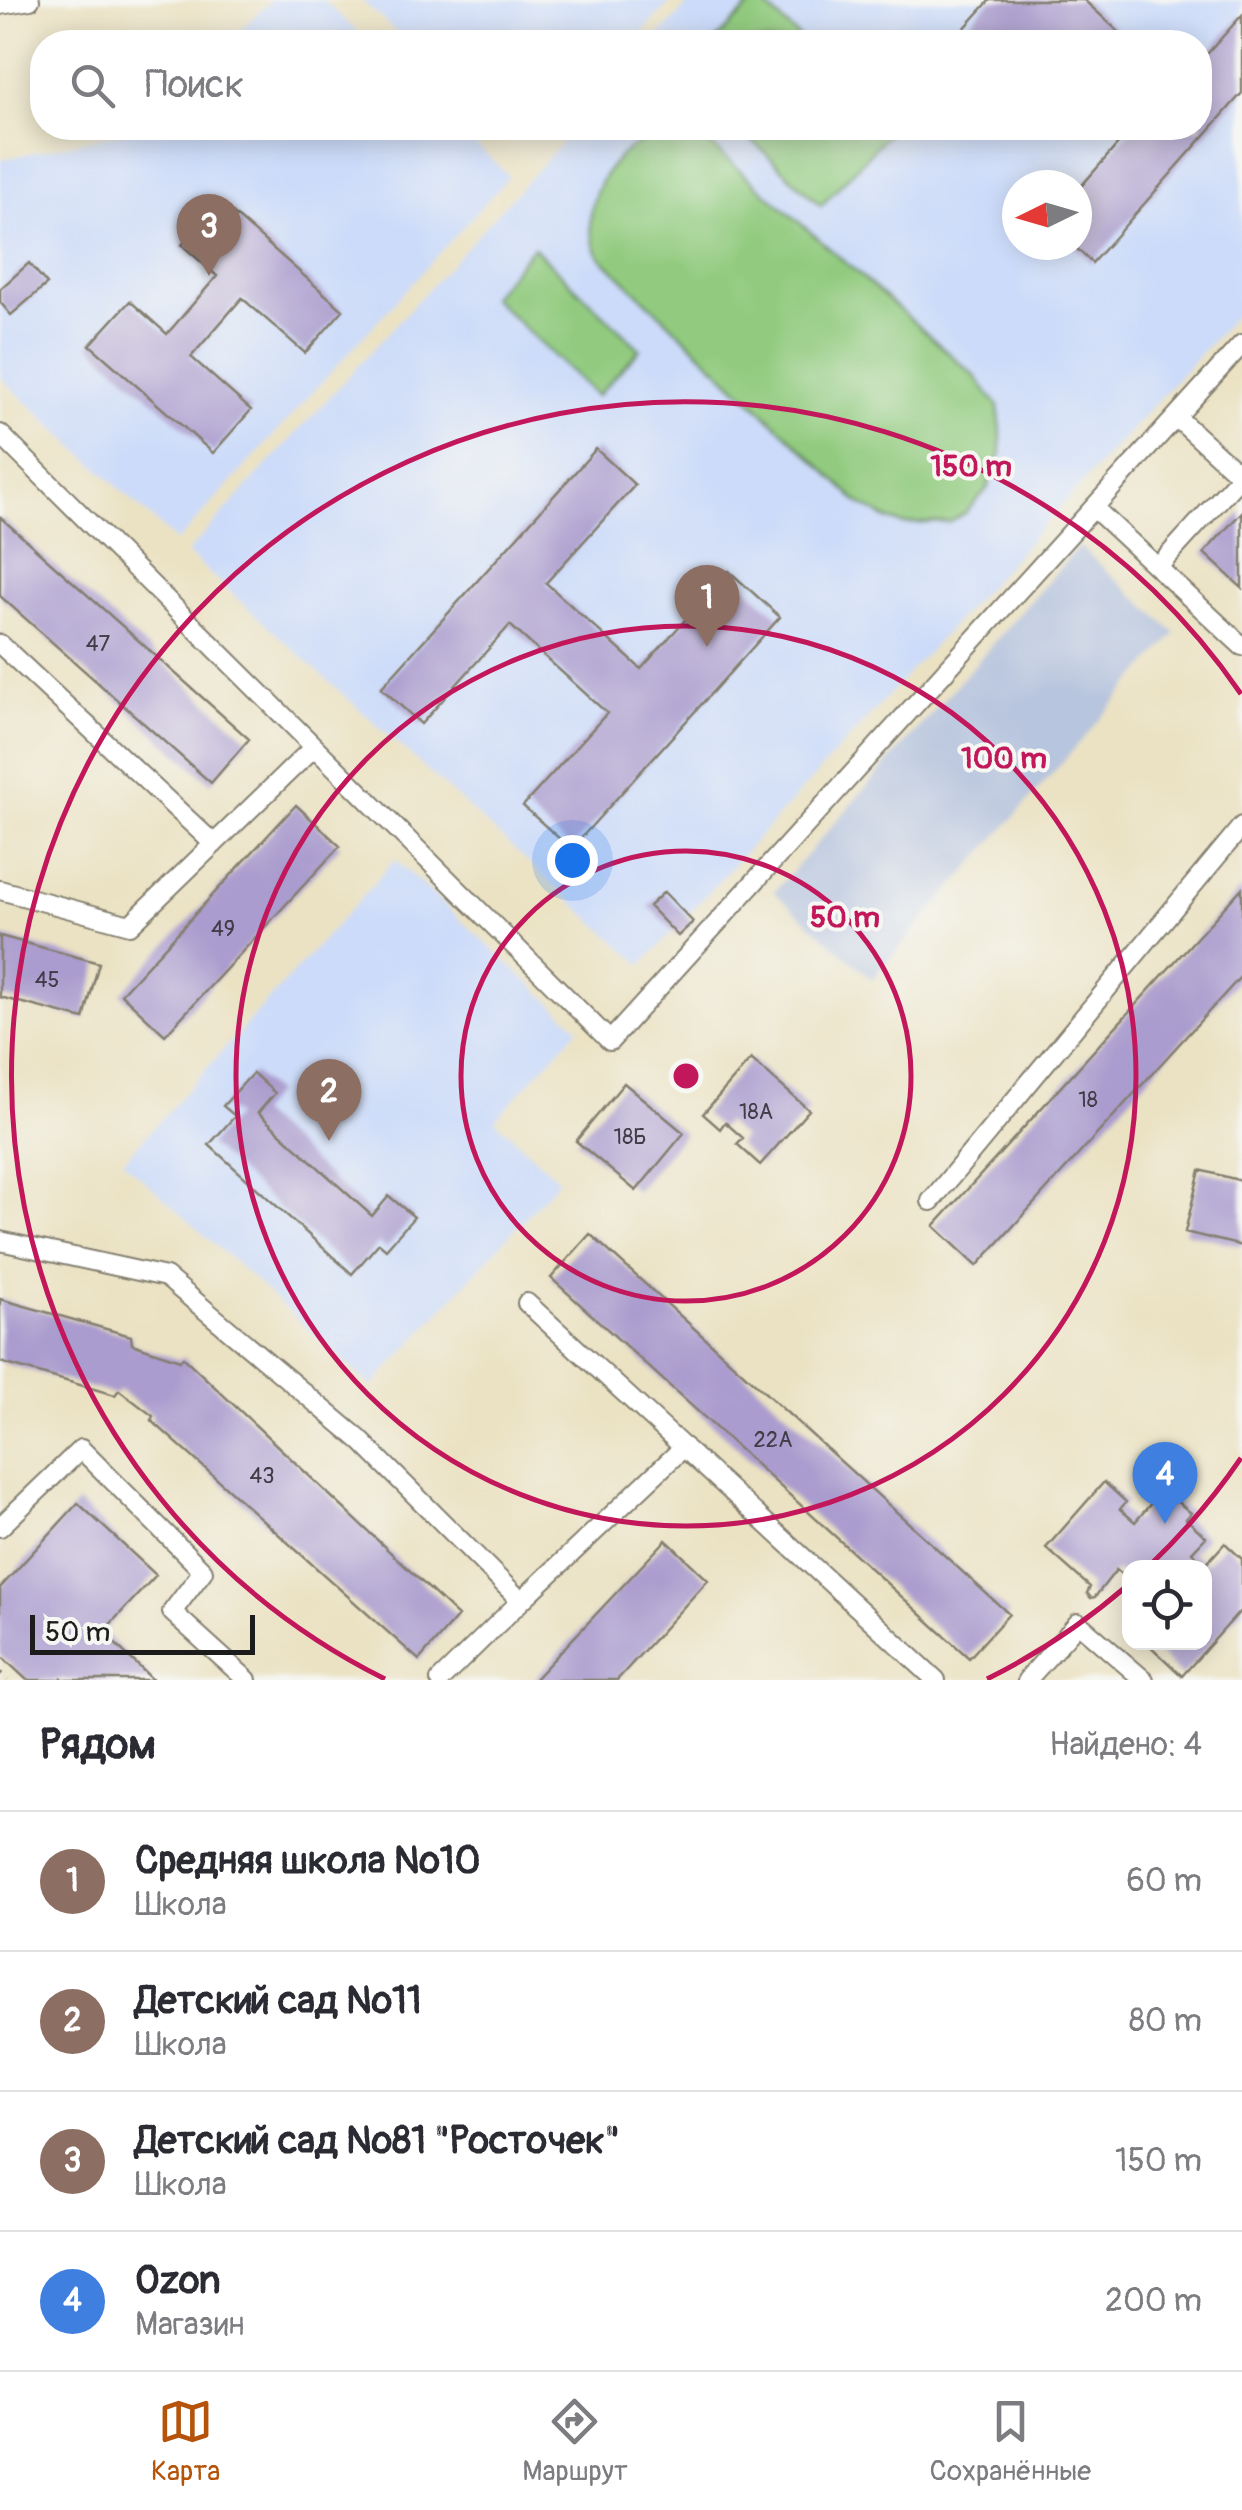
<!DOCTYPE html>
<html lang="ru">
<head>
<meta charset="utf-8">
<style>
	:root { --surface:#fff; --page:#f7f7f7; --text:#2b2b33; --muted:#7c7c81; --line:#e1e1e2; --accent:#b45309 }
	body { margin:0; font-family:Pangolin,sans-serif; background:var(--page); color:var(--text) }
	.controls { position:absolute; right:30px; bottom:30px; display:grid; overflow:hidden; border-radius:20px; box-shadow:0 5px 25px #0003 }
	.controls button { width:90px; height:90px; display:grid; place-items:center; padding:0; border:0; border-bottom:2px solid var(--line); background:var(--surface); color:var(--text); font:50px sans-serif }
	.compass { position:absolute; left:1002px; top:170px; width:90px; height:90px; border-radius:50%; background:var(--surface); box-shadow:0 5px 25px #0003; rotate:265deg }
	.scale { position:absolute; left:30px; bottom:25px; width:225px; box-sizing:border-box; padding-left:10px; border:5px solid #1c1c1c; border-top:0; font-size:28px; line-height:35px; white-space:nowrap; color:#1c1c1c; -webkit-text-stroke:8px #f6f6f2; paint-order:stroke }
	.you { position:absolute; left:572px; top:860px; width:35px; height:35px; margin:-25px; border:8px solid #fff; border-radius:50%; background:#1a73e8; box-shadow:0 0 0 15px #1a73e833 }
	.badge { display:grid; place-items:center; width:65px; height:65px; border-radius:50%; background:var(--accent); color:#fff; font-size:32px; font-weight:700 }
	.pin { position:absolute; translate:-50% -82px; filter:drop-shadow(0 2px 5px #0008) }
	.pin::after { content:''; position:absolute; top:52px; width:35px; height:30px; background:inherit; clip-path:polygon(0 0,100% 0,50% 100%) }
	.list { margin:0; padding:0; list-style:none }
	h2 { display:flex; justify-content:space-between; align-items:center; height:130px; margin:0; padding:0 40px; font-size:42px }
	h2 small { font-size:32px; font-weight:400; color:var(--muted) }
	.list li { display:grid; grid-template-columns:65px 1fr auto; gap:30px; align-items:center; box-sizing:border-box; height:140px; padding:0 40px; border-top:2px solid var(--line) }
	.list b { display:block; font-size:38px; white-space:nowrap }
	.list p { margin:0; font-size:32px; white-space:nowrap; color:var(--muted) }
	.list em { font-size:32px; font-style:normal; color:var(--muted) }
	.icon { flex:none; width:55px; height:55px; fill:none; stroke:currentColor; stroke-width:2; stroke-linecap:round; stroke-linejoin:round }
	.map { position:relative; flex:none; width:1242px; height:1680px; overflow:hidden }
	.search { position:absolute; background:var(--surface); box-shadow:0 5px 25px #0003; left:30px; right:30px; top:30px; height:110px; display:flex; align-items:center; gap:25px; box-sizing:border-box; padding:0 35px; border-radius:40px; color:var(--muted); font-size:38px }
	.sheet { height:690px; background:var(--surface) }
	nav { display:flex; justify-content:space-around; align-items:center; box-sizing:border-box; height:140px; border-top:2px solid var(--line); background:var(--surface); font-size:28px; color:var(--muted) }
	nav a { display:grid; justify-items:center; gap:5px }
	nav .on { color:var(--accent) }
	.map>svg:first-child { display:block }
	.built { fill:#ccdbf9; fill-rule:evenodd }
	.industrial { fill:#b8c5de }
	.green { fill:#92cb7f; stroke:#57744e; stroke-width:2.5 }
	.building { fill:#aa9cce }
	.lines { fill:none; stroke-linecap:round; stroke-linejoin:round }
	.service-casing { stroke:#847f70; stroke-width:22 }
	.path { stroke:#847f70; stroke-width:5; stroke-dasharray:2.5 8; stroke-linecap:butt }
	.service { stroke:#fff; stroke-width:18 }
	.ring { fill:none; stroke:#c2185b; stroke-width:5 }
	.labels { text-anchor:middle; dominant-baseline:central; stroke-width:8; stroke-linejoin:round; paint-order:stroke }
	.number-label { font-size:22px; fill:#403c48 }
	.centre { fill:#c2185b; stroke:#f6f6f2; stroke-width:5 }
	.ring-label { font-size:30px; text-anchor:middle; font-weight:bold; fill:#c2185b; stroke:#f6f6f2; stroke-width:8; stroke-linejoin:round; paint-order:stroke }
</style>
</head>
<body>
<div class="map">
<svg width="1242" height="1680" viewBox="0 0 1242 1680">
	<rect width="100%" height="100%" fill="#f6f6f2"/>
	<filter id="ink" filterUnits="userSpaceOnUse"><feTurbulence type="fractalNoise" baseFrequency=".01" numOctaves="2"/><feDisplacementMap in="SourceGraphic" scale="20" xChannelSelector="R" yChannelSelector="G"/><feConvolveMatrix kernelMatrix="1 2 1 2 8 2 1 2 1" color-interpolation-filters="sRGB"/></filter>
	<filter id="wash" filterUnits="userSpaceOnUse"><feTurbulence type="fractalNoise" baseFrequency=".0048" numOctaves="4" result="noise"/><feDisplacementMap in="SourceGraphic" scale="40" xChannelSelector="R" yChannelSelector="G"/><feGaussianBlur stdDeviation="2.25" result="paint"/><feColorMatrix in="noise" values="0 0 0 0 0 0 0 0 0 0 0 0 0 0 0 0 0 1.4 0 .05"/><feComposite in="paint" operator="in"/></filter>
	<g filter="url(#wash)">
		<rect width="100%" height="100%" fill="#ebe2c3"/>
		<path class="built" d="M271,0H323L368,42H228Z
			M361,0H672L633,42H407Z
			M692,0H1242V308L642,965L187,553L575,128H1200V42H653ZM1017,185H1077V245H1017Z
			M142,128H458L509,176L177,542L0,377V160Z
			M395,860L579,1028L495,1120L559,1180L372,1387L123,1161Z"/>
		<path class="industrial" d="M1079,546L1176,633L872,979L774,892Z"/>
		<path class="green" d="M756,0H760L804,42H714Z
			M739,128H890L892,129L821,206Z
			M662,137H687L710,144L974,375L998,406L1001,431V453L987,489L965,513L950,522L903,524L889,520L859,503L600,257C572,212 610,141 662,137Z
			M533,247L640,349L597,396L491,297Z"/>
		<g id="blocks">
			<path class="building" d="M990,0H1084L1130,42H1041L1035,37L1030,42H952Z
				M1242,15V93L1092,263L1073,245H1077V191L1132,128H1200V62Z
				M220,202L343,310L305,353L242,298L191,357L251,410L213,453L90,345L130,301L167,334L217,276L182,245Z
				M29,263L47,284L11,315L0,302V289Z
				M596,449L635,485L546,583L641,669L729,571L780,617L571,849L523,806L607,713L510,625L421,724L381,688Z
				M1242,512V588L1204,553Z
				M0,517L249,739L211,783L0,596Z
				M296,805L340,846L165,1035L121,994Z
				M1242,888V975L977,1266L934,1226Z
				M664,892L693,922L678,936L649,906Z
				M0,936L99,963L84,1019L0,997Z
				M751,1059L809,1110L760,1165L737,1144L743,1138L725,1122L720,1129L703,1114Z
				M253,1073L275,1093L258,1113L372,1216L389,1196L414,1217L386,1249L379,1243L352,1274L209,1145L235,1116L223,1106Z
				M624,1083L684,1133L636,1191L576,1141Z
				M1200,1170L1242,1181V1246L1185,1232Z
				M590,1234L1009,1614L969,1658L551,1278Z
				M0,1299L131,1336L132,1344L180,1360L183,1357L458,1616L419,1660L151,1420L153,1416L119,1390L115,1395L0,1362Z
				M1104,1482L1126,1502L1120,1509L1135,1522L1159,1494L1165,1500L1169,1495L1191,1513L1186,1519L1206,1537L1192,1552L1206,1564L1225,1543L1242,1559V1609L1182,1676L1146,1642H1204V1568H1130V1580L1116,1570L1095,1597L1091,1598L1087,1593L1090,1587L1046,1548Z
				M78,1503L156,1575L103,1632L153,1680H65L62,1678L60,1680H27L0,1655V1588Z
				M666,1540L708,1580L617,1680H534Z"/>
		</g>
	</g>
	<g filter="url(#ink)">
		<use href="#blocks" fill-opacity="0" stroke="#847f70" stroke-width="2.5"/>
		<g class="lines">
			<defs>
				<path id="service" d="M0,5L30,0
					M1176,417L1242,477
					M0,434L610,1041L1242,344
					M1094,508L1242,646
					M1158,567L1241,476
					M0,644L214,844
					M0,890L130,925L314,747
					M931,1201L1242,826
					M0,1241L166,1277L360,1440L521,1601L684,1447
					M527,1303L936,1680
					M0,1527L81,1449L203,1571L172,1612L247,1680
					M440,1680L521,1601
					M1027,1680L1078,1623L1144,1680"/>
			</defs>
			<use href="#service" class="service-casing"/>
			<path class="path" d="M0,1673L8,1680"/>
			<use href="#service" class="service"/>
		</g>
	</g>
	<g class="ring">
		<circle cx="686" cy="1076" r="225"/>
		<circle cx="686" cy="1076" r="450"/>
		<path d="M1241 1458A674 674 0 0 1 1150 1565M1128 1585A674 674 0 0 1 987 1679M385 1679A674 674 0 1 1 1241 694"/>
	</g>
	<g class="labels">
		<g class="number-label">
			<text x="98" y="644">47</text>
			<text x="223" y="929">49</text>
			<text x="47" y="980">45</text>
			<text x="1088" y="1100">18</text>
			<text x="756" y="1112">18А</text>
			<text x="630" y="1137">18Б</text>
			<text x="773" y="1440">22А</text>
			<text x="262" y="1476">43</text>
		</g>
	</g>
	<circle cx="686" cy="1076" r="15" class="centre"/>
	<g class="ring-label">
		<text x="971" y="476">150 m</text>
		<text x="1004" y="768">100 m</text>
		<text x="845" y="927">50 m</text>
	</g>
</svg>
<div class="controls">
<button><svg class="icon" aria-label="locate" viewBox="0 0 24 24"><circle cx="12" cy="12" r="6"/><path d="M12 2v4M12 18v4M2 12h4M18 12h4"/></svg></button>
</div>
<svg class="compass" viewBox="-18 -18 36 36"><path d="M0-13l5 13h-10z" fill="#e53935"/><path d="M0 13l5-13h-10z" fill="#7c7c81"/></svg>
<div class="scale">50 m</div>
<div class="you"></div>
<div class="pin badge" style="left:707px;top:647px;background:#8d6e63">1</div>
<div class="pin badge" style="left:329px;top:1141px;background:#8d6e63">2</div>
<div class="pin badge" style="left:209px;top:276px;background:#8d6e63">3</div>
<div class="pin badge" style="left:1165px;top:1524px;background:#3f7fe0">4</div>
<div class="search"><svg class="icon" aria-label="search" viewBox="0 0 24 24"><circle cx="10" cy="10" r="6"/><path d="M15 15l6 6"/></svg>Поиск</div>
</div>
<section class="sheet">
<h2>Рядом<small>Найдено: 4</small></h2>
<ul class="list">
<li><span class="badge" style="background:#8d6e63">1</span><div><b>Средняя школа №10</b><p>Школа</p></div><em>60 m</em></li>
<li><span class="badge" style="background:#8d6e63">2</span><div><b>Детский сад №11</b><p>Школа</p></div><em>80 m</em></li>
<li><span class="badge" style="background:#8d6e63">3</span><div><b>Детский сад №81 &quot;Росточек&quot;</b><p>Школа</p></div><em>150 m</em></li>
<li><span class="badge" style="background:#3f7fe0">4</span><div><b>Ozon</b><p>Магазин</p></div><em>200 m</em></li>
</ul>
</section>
<nav>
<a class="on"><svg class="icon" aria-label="map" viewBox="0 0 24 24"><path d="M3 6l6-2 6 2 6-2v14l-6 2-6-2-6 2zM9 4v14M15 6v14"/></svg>Карта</a>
<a><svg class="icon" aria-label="directions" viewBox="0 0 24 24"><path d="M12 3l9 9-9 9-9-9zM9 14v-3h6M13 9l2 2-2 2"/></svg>Маршрут</a>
<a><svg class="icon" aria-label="saved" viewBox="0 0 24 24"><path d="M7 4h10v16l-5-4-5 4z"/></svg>Сохранённые</a>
</nav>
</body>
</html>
